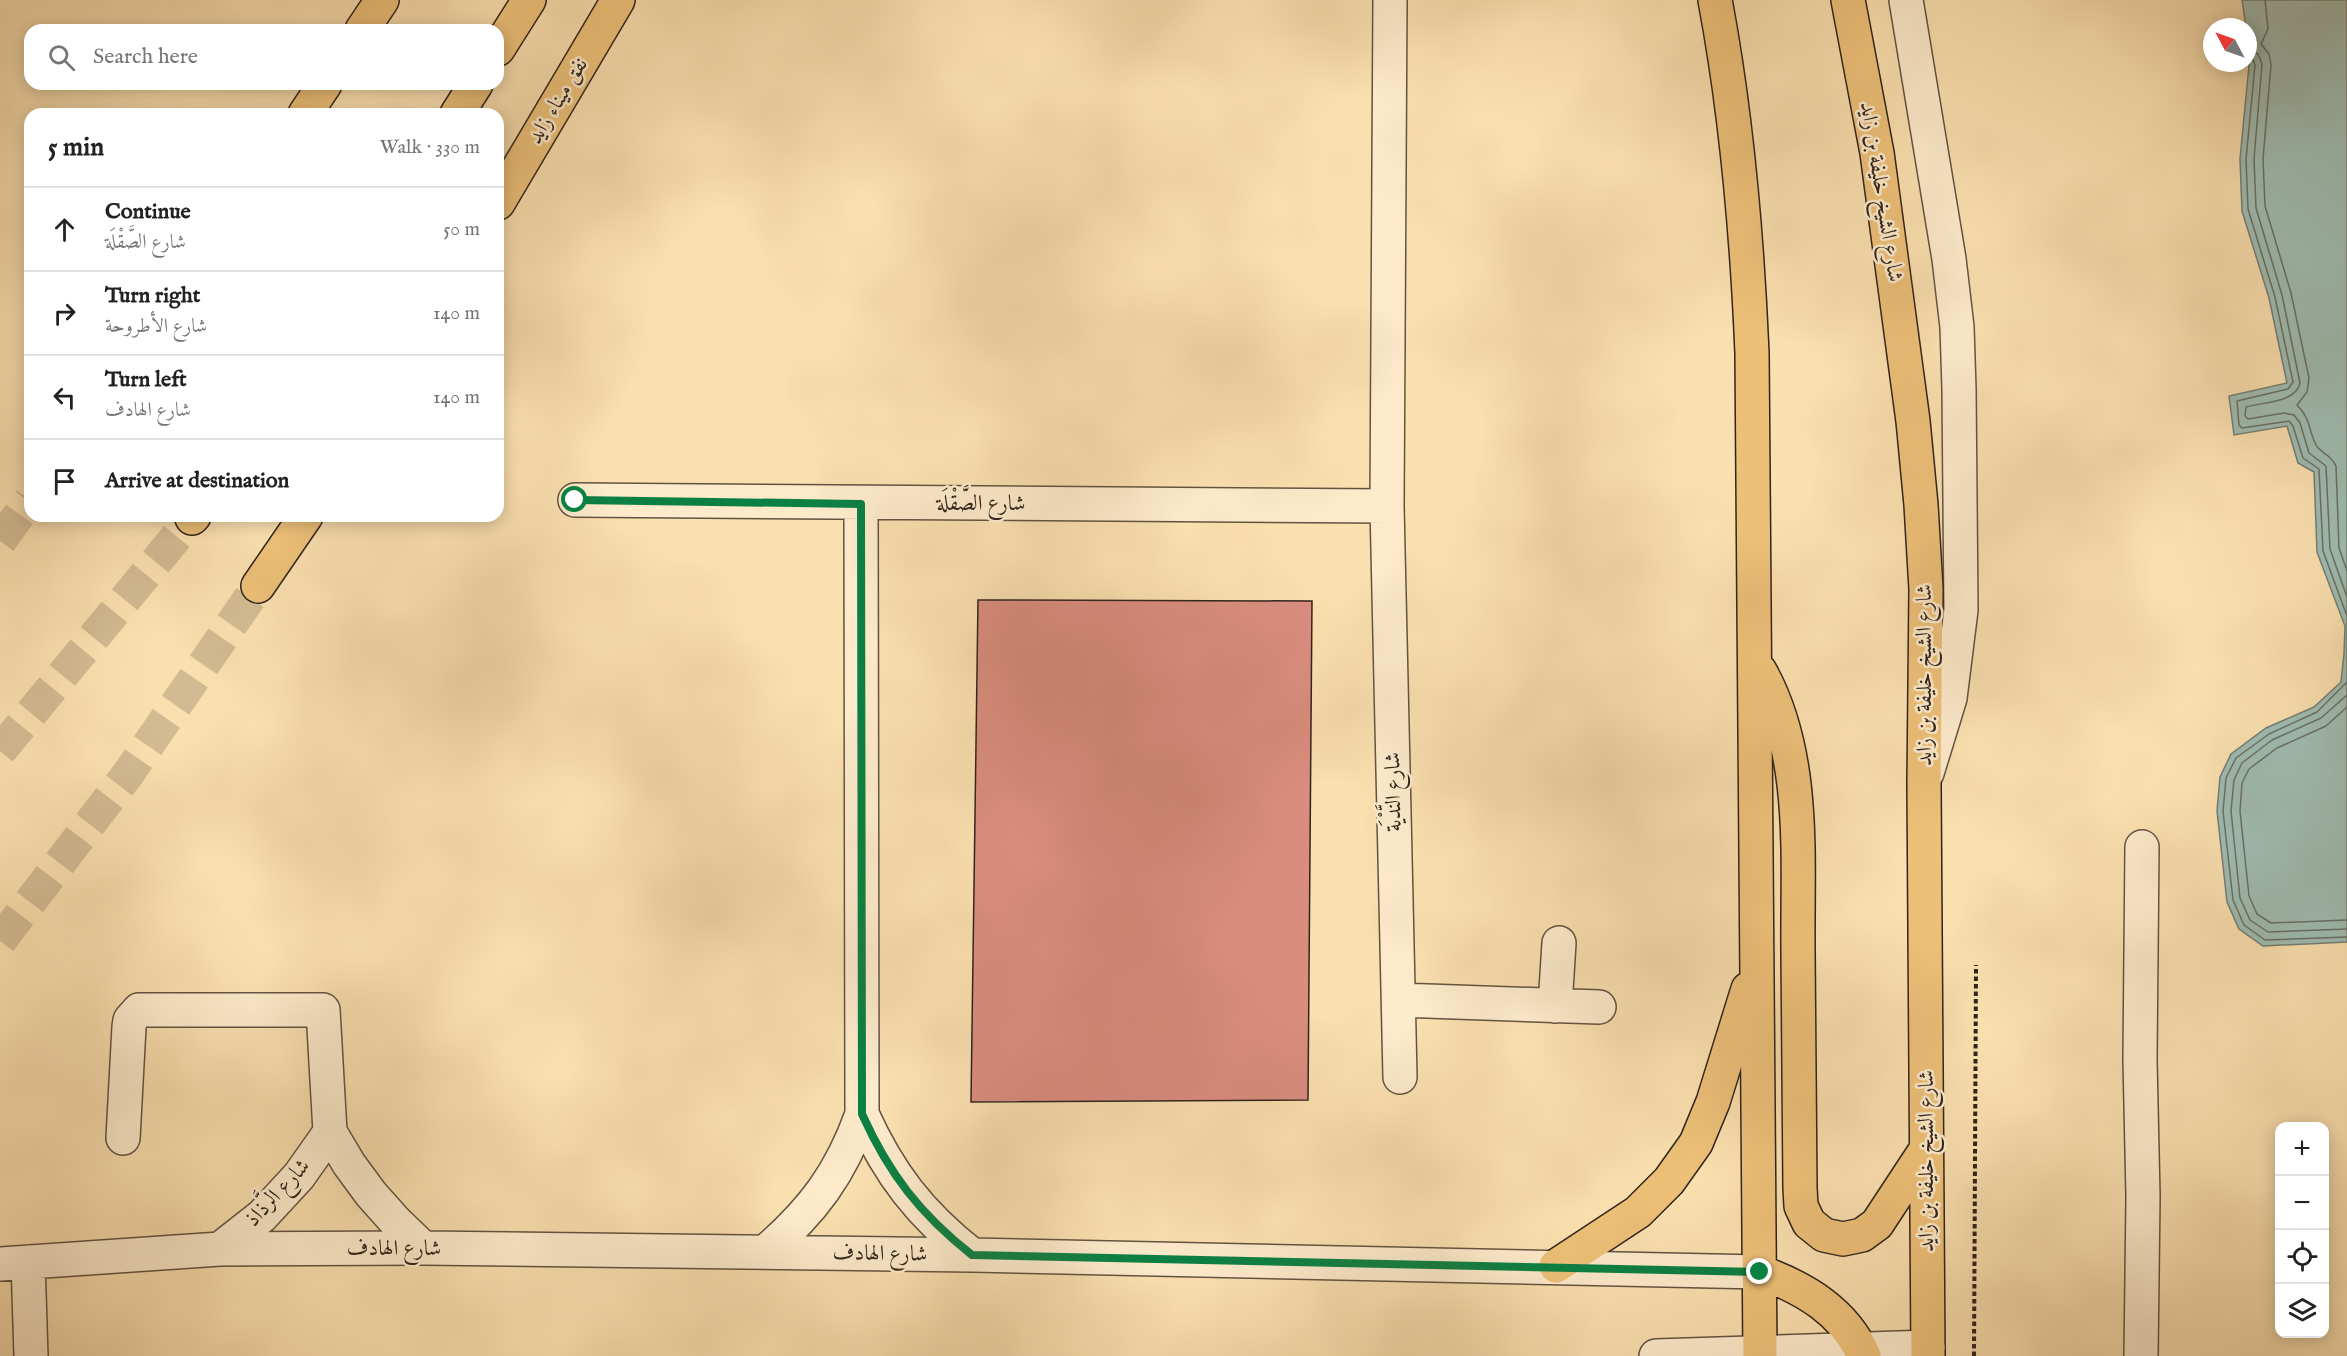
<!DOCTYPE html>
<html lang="en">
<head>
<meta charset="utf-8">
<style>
	:root { --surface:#fff; --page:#f2f2f2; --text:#222; --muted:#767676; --line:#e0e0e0 }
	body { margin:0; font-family:"IM FELL English",Amiri,serif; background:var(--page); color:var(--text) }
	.controls { position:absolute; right:18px; bottom:18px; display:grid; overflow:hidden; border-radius:12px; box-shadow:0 3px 15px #0003 }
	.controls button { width:54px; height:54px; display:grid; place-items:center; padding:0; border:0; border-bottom:2px solid var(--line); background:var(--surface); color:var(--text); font:30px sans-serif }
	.compass { position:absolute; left:2203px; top:18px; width:54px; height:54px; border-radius:50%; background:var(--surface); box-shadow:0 3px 15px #0003; rotate:311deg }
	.stop { position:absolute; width:18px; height:18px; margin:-14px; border:4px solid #0b8043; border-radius:50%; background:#fff }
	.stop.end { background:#0b8043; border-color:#fff; box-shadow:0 2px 6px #0008 }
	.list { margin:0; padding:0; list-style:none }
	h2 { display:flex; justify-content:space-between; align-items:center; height:78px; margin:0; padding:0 24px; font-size:26px }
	h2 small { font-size:20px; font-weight:400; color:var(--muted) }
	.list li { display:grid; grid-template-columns:39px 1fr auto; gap:18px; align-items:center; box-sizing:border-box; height:84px; padding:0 24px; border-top:2px solid var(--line) }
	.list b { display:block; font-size:22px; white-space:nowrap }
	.list p { margin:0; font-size:20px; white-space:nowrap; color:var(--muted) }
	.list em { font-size:20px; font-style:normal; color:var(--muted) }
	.icon { flex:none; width:33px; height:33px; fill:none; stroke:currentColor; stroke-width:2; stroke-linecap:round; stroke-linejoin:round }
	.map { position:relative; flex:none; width:2347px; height:1356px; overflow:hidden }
	.search { position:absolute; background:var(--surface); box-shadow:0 3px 15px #0003; left:24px; top:24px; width:480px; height:66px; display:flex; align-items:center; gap:15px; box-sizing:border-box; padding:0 21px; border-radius:18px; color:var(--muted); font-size:22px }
	.panel { position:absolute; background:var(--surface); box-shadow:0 3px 15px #0003; left:24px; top:108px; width:480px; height:414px; border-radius:18px }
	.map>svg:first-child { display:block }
	.water { fill:#9fbcb2; stroke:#737f76; stroke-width:1.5 }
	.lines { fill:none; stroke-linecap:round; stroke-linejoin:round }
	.shore { stroke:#687067; stroke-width:1.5 }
	.building { fill:#da8d7f; stroke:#30241c; stroke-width:1.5 }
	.highway-tunnel { stroke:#d2ba92; stroke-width:33; stroke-dasharray:33 16; stroke-linecap:butt }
	.minor-casing { stroke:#625341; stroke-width:36 }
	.major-casing { stroke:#30241c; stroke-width:36 }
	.highway-casing { stroke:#30241c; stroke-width:36 }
	.path { stroke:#30241c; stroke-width:4; stroke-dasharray:4.5 3; stroke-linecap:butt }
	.minor { stroke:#fceacb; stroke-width:33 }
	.major { stroke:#edc078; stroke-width:33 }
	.highway { stroke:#edc078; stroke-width:33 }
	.route { stroke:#0b8043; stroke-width:8 }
	.labels { text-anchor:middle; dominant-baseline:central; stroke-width:5; stroke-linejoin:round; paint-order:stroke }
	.street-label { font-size:22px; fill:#30241c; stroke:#fceacb }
</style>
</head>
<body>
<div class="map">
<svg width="2347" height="1356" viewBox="0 0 2347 1356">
	<rect width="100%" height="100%" fill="#fadfaf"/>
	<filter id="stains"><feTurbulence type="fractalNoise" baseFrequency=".00333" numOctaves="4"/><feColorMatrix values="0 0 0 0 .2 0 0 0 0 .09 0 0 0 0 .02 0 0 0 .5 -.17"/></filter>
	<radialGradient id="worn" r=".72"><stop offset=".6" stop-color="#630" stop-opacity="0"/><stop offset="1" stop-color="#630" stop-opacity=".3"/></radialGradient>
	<path class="water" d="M2242,0H2347V942L2263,946L2239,929L2227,902L2217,811L2220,777L2231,754L2266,728L2314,707L2341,682L2344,654L2345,626L2317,552L2314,472L2298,463L2287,426L2234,435L2229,396L2287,383L2269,298L2242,211L2240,159L2250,55L2248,27H2246Z"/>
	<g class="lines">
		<path class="shore" d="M2265,0L2268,29L2261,44L2269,54L2271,65L2263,159L2265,206L2291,293L2309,378L2307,392L2297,405C2311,419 2308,429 2316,445C2320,453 2331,454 2336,466L2339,548L2347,571
			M2248,50L2258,54L2262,64L2254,159L2256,208L2282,295L2300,383C2296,403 2262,402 2246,407L2245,416L2248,419L2284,413L2294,415L2300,423L2309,453L2326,466L2330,549L2347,597
			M2248,57L2253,59L2255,65L2246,159L2248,209L2275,297L2293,382L2288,389L2237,401L2239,425L2242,428L2289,421L2293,426L2303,458L2319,469L2323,551L2347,616
			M2347,682L2317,712L2269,734L2236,758L2226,778L2223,811L2233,900L2244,925L2265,940L2347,937
			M2347,695L2321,718L2272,740L2242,763L2234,780L2231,811L2240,898L2250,920L2268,932L2347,929
			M2347,707L2326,726L2277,748L2249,769L2242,783L2240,811L2249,896L2257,914L2271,923L2347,920"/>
	</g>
	<path class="building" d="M978,600L1312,601L1308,1100L971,1102Z"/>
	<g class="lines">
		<path class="highway-tunnel" d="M0,541L30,500
			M0,751L192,518
			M0,941L128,774L258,586"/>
		<defs>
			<path id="minor" d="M1390,0L1387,506L1400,1077
				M1906,0L1949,259L1957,327L1959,389L1961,610L1950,698L1927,773
				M575,500L1387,506
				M1399,1000L1599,1007
				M1555,1006L1559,943
				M862,1114C889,1174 920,1214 972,1255
				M123,1138L129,1027L130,1020L139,1010H323L330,1132L349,1164L371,1194L396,1222L423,1248
				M220,1249L262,1216L299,1176L330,1132
				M765,1252C813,1211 841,1173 862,1114L861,504
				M28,1262L31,1356
				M0,1264L220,1249L423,1248L972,1255L1760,1272
				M1656,1356L1928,1347
				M2141,1356L2143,1197L2140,1059L2142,847"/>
			<path id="major" d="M1715,0C1737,117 1747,234 1752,353L1760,1356
				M1848,0L1877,153L1913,421L1921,505L1926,589L1924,784L1928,1356
				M1760,671C1807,755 1797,859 1798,951C1799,1030 1799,1109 1800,1188L1801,1206L1809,1223L1824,1235L1843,1239L1862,1235L1877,1224L1927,1148
				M1556,1266L1638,1212L1669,1181L1696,1143L1713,1102L1748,989
				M1760,1272C1804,1288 1844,1311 1864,1356"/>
			<path id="highway" d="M362,30L382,0
				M498,49L529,0
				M305,114L325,84
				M457,114L476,84
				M498,203L618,0
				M192,518L194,516
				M258,586L306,516"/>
		</defs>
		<use href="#minor" class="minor-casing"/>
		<use href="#major" class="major-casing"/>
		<use href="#highway" class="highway-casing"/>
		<path class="path" d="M1974,1356L1976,965"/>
		<use href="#minor" class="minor"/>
		<use href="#major" class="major"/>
		<use href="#highway" class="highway"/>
	</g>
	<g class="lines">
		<path class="route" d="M575,500L861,504L862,1114C889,1174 920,1214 972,1255L1760,1272"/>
	</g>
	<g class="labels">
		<g class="street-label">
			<text transform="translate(558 101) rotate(-59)">نفق ميناء زايد</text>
			<text transform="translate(1881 192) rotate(81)">شارع الشيخ خليفة بن زايد</text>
			<text x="981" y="504">شارع الصَّقْلَة</text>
			<text transform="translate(1925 675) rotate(-90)">شارع الشيخ خليفة بن زايد</text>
			<text transform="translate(1394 792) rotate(-91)">شارع النَّدْيَة</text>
			<text transform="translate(1927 1161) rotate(-90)">شارع الشيخ خليفة بن زايد</text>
			<text transform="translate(278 1193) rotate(-47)">شارع الرَّذاذ</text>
			<text x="394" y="1249">شارع الهادف</text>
			<text transform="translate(880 1254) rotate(1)">شارع الهادف</text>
		</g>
	</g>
	<rect width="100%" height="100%" filter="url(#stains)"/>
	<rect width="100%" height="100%" fill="url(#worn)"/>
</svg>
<div class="controls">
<button>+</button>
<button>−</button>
<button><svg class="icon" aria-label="locate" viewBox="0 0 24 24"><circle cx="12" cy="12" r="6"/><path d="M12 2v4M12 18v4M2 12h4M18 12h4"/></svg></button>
<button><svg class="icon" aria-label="layers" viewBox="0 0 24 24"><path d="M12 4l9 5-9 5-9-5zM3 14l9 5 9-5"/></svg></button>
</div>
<svg class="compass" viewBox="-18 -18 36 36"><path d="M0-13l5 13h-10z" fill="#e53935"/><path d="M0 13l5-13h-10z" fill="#767676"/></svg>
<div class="stop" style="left:575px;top:500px"></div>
<div class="stop end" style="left:1760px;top:1272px"></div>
<div class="search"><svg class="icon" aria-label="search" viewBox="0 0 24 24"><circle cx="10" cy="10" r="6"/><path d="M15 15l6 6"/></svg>Search here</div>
<section class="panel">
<h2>5 min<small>Walk · 330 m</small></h2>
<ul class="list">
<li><svg class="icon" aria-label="ahead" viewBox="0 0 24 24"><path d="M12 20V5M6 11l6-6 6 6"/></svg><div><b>Continue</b><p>شارع الصَّقْلَة</p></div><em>50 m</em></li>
<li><svg class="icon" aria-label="right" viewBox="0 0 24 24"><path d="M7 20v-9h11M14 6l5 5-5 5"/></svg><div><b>Turn right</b><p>شارع الأطروحة</p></div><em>140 m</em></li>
<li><svg class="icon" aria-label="left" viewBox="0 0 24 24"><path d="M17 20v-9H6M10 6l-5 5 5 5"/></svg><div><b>Turn left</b><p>شارع الهادف</p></div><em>140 m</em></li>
<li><svg class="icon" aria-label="arrive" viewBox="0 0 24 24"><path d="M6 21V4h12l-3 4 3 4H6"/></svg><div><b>Arrive at destination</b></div></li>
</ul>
</section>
</div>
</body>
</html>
